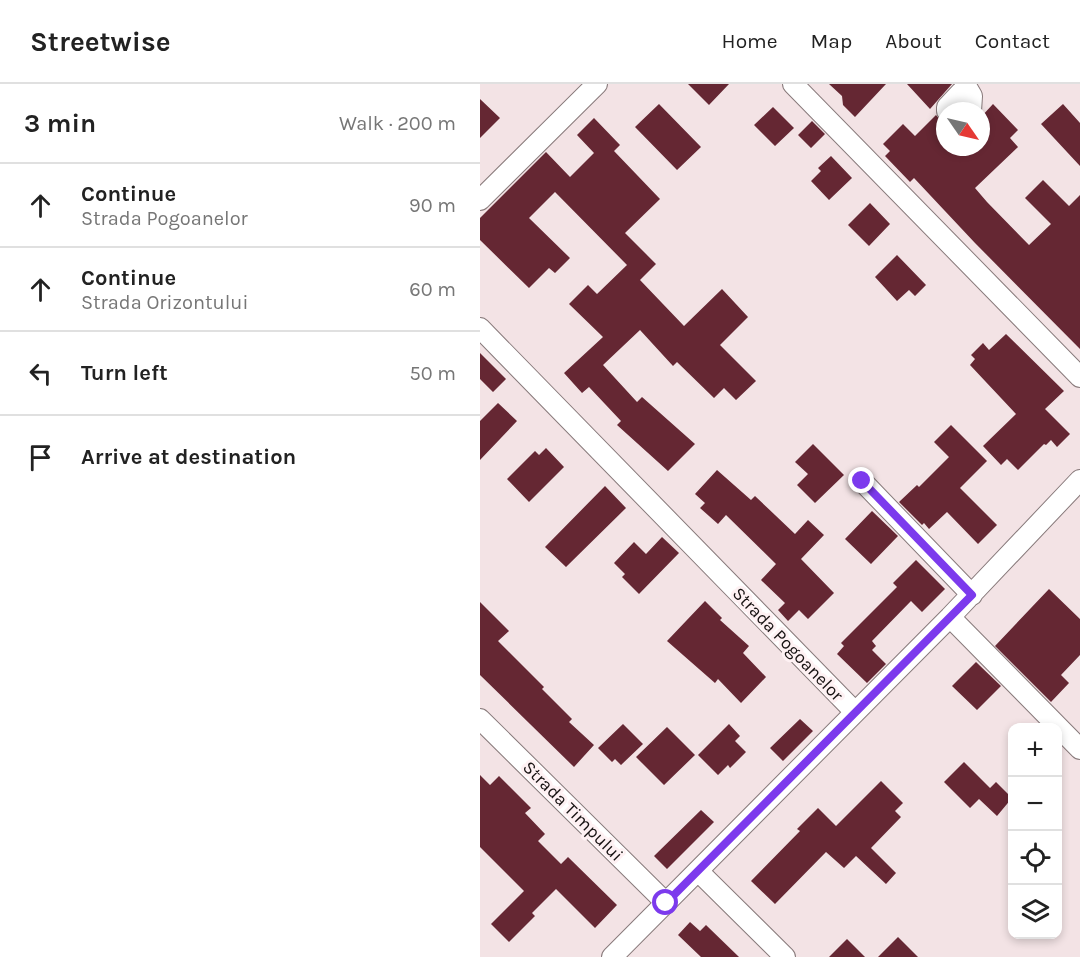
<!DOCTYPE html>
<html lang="en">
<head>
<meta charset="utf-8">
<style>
	:root { --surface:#fff; --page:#f6f6f6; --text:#222; --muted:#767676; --line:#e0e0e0 }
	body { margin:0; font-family:Karla,sans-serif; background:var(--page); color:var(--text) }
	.controls { position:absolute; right:18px; bottom:18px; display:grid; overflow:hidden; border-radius:12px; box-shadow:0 3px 9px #0003 }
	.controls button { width:54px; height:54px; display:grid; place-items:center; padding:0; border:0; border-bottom:2px solid var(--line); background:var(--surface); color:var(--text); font:30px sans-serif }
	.compass { position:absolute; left:456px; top:18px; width:54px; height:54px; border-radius:50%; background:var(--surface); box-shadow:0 3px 9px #0003; rotate:124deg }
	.stop { position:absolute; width:18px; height:18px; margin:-14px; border:4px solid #7c3aed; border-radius:50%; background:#fff }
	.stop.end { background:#7c3aed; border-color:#fff; box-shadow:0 2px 6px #0008 }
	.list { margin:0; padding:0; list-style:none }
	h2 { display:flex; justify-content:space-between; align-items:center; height:78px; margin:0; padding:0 24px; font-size:26px }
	h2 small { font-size:20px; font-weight:400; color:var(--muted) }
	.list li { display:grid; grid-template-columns:39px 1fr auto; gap:18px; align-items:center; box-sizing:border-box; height:84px; padding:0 24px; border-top:2px solid var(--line) }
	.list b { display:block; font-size:22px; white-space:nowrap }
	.list p { margin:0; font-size:20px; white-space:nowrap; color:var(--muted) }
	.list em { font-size:20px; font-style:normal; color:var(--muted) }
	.icon { flex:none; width:33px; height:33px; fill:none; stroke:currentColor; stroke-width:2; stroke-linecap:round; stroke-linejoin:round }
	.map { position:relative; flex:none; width:600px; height:873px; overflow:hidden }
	header { display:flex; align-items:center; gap:36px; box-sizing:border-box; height:84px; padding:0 30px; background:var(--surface); border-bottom:2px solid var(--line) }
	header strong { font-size:28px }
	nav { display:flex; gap:33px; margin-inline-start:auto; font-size:21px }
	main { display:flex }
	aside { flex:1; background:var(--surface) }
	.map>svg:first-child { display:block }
	.building { fill:#652733 }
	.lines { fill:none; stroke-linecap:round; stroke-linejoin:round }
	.minor-casing { stroke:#887a7b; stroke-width:22 }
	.minor { stroke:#fff; stroke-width:20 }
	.route { stroke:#7c3aed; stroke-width:8 }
	.labels { text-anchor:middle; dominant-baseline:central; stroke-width:6; stroke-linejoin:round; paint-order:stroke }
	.street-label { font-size:18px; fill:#171212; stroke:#fef1f3 }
</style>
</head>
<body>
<header>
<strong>Streetwise</strong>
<nav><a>Home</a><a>Map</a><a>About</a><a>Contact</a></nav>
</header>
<main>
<aside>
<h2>3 min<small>Walk · 200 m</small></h2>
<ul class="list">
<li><svg class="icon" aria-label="ahead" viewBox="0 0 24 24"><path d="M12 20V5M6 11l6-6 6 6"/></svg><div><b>Continue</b><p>Strada Pogoanelor</p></div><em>90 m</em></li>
<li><svg class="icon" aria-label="ahead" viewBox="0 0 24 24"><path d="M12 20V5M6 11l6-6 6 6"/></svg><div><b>Continue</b><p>Strada Orizontului</p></div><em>60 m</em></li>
<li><svg class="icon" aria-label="left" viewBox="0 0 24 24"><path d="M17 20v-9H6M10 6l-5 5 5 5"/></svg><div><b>Turn left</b></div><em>50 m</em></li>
<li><svg class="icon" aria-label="arrive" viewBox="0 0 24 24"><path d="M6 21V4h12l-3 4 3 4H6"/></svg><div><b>Arrive at destination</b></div></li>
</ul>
</aside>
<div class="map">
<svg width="600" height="873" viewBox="0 0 600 873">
	<rect width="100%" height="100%" fill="#f3e3e5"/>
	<path class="building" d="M208,0H249L229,21Z
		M349,0H406L375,33L363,21L362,12Z
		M427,0H472L450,25Z
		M0,15L20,34L0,54Z
		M179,20L221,63L197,86L155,43Z
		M513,20L538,46L530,54L538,63L495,104L507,118L549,161L571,140L545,114L563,96L589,122L600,111V265L495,159L434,94L430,98L405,72L410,67L403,60L423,40L435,52L456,31L461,37L465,39V63H501V33Z
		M583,20L600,39V82L561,40Z
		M293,23L314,44L295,62L274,41Z
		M114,34L140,61L134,67L180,115L145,149L176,180L160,196L204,242L242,205L268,233L240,261L276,297L256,316L244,304L234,314L197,278L193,282L160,246L123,281L157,318L162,313L215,360L188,387L137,341L141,337L109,303L102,309L84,289L123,253L89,220L108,201L117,210L147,181L75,108L49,134L90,174L75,189L69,184L49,204L0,156V134L66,68L90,93L114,69L97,51Z
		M332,37L345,50L331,64L318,51Z
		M351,72L372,94L349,116L331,97L341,87L338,84Z
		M390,119L410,140L389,162L368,141Z
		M417,171L446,201L435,212L429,206L417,217L395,193Z
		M526,250L584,307L565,325L590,350L577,363L571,356L566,361L564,360L538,386L527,375L521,381L503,362L536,330L490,281L495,275L491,271L503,259L509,266Z
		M0,269L26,295L13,308L0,295Z
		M18,319L37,337L0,376V337Z
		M471,341L507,377L480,404L517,441L498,460L467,428L449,445L444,439L442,441L419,418L437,401L439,403L469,373L454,358Z
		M333,360L364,391L335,419L317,401L328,390L315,378Z
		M66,364L84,383L49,418L27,395L55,367L59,371Z
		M237,386L271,416L275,412L315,450L328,436L344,451L321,475L354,509L328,535L319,526L308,537L298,526L305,519L281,496L296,480L246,431L238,440L220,424L225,419L215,410Z
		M125,402L146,424L86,483L65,463Z
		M392,427L418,452L391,480L365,455Z
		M182,453L199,469L159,510L142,493L145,490L134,479L154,458L166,470Z
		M436,476L465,505L442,528L431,517L392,557L396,562L392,566L406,580L387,599L357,570L364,562L361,559L417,503L413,499Z
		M569,505L600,535V571L581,591L589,599L571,618L515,562Z
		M225,517L242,534L240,536L269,562L263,569L286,593L261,619L238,595L235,599L187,557Z
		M0,518L29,547L18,557L64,603L62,605L92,635L89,638L114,661L94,683L0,591Z
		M496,578L521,602L497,626L472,602Z
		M320,635L333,647L303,677L290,664Z
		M143,640L163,660L141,681L135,675L132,678L118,664Z
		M249,640L260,652L255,657L266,668L250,684L248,681L238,691L218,671Z
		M187,643L215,671L184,701L156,673Z
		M484,678L510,704L516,698L532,714L517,732L499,715L490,724L464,698Z
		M0,691L10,701L19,692L51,724L45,729L65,750L58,757L81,780L88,773L137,821L115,844L76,805L52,829L55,832L29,858L11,840L44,807L0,763Z
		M401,697L423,719L415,727L421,733L391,764L416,789L406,800L376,772L364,784L346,768L295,820L271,797L320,747L317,745L338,724L356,742Z
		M221,726L234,738L187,785L174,772Z
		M210,838L220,847L226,841L259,873H221L198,851Z
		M418,853L438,873H398Z
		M367,855L385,873H349Z"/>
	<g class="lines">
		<defs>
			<path id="minor" d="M313,0L600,293
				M485,0L492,12L491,27
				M467,27V23L484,5L485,0
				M0,116L117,0
				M0,244L375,628
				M382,397L492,511
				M470,533L600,665
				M0,635L186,819
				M218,787L305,873
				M132,873L470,533L600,396"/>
		</defs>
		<use href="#minor" class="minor-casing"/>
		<use href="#minor" class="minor"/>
	</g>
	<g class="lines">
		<path class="route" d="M186,819L492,511L382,397"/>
	</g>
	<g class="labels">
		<g class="street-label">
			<text transform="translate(308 560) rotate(46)">Strada Pogoanelor</text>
			<text transform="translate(93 727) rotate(45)">Strada Timpului</text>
		</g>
	</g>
</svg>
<div class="controls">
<button>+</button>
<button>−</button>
<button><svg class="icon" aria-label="locate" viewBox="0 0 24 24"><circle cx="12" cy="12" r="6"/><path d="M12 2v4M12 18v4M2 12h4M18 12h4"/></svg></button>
<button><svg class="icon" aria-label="layers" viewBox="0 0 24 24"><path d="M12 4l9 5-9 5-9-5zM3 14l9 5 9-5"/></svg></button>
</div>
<svg class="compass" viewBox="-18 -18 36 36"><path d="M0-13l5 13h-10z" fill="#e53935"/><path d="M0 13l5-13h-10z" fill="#767676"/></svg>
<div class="stop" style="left:186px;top:819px"></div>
<div class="stop end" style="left:382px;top:397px"></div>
</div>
</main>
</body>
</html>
